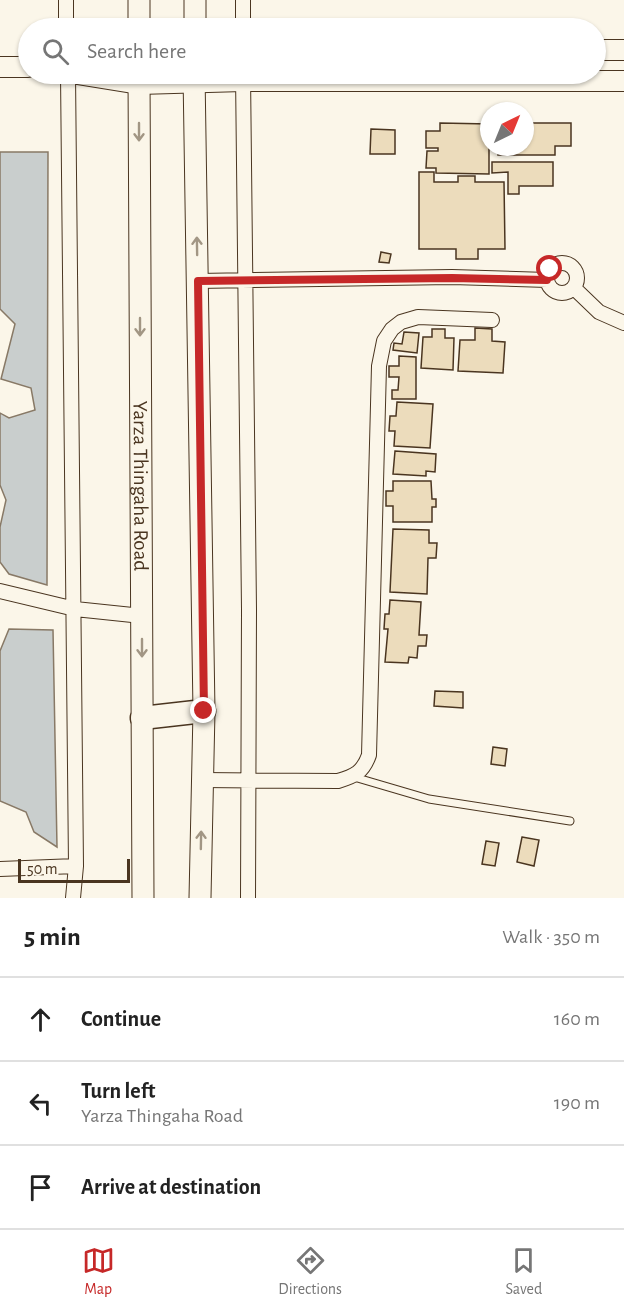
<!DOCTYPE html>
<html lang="en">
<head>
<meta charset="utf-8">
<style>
	:root { --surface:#fff; --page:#f6f6f6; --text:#222; --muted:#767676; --line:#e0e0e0; --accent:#c62828 }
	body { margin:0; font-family:"Alegreya Sans",sans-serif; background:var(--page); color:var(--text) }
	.compass { position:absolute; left:480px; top:102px; width:54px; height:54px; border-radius:50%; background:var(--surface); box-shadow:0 2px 4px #0004; rotate:43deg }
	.scale { position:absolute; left:18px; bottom:15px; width:112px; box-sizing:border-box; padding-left:6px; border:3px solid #4a3520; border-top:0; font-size:16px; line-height:21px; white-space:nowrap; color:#4a3520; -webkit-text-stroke:4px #fbf6e9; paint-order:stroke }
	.stop { position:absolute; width:18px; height:18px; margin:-14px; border:4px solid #c62828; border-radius:50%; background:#fff }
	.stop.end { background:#c62828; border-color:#fff; box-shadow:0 2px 6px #0008 }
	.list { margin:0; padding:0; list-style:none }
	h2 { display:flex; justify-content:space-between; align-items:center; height:78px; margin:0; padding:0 24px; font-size:26px }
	h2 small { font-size:20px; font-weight:400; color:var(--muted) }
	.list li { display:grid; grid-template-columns:39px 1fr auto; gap:18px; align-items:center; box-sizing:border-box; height:84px; padding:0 24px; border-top:2px solid var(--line) }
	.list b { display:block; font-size:22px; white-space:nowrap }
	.list p { margin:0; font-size:20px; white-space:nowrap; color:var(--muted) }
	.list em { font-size:20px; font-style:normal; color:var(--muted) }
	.icon { flex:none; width:33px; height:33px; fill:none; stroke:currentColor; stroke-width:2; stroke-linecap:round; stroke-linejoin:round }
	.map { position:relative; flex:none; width:624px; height:898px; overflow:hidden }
	.search { position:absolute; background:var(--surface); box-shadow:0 2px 4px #0004; left:18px; right:18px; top:18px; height:66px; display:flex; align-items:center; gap:15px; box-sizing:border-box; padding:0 21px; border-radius:33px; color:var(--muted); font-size:22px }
	.sheet { height:330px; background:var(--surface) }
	nav { display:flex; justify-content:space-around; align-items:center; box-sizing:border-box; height:84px; border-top:2px solid var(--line); background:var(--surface); font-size:16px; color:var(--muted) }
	nav a { display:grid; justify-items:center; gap:3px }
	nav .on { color:var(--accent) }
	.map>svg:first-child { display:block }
	.water { fill:#c9cecd; stroke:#887966; stroke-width:1.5 }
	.building { fill:#ecdcbc; stroke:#4a3520; stroke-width:1.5 }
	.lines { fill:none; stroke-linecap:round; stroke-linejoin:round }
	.service-casing { stroke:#4a3520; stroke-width:9 }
	.minor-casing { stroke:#4a3520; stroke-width:16 }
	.secondary-casing { stroke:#4a3520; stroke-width:22 }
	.primary-casing { stroke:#4a3520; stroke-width:23 }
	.trunk-casing { stroke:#4a3520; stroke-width:25 }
	.service { stroke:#fbf6e9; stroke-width:7 }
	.minor { stroke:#fbf6e9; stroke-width:14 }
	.secondary { stroke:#fbf6e9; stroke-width:20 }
	.primary { stroke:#fbf6e9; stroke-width:21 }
	.trunk { stroke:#fbf6e9; stroke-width:22 }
	.oneway { stroke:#a29684 }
	.route { stroke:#c62828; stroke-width:8 }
	.labels { text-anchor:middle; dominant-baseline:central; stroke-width:4.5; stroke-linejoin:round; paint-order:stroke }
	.street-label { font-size:21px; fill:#4a3520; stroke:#fbf6e9 }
</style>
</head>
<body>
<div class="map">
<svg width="624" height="898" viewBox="0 0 624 898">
	<rect width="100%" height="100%" fill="#fbf6e9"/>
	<path class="water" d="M0,152H48L47,585L9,574L0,562V527L6,500L0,485V413L9,418L35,410L31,388L1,379L15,324L0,309Z
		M9,629L53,630L57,847L34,832L26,812L0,801V651Z"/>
	<path class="building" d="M440,123L489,124V174L436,173V168H426L427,151H438V148H426V131H440Z
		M525,123H571V146H555V155H498V147H525Z
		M371,129L395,130V154H370Z
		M492,162H553V186H519V194H508V172L492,173Z
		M419,172H434V182H458V176H475V182H504L505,249H478V259H456V249H419Z
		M381,252L391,254L389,263L379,262Z
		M475,328L492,329V341L505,342L503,373L458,371L460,340H475Z
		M432,329H445V338H454L453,370L421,368L423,337H432Z
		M404,332L419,333L417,353L393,350L394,343L402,344Z
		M399,356L416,357V399H392V390H398L399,377H389V366H399Z
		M397,402L433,404L430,448L394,446L395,431H389L390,416H396Z
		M395,451L436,454L435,472L426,471V476L393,474Z
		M393,481H431L432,499H436V507H432V522H393V506H386V491H393Z
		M393,529L429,530V543H437L436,558H428L427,594L390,592Z
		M390,600L421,602L419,635H427L426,646H418L417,658L409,657L408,663L385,662L388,629H384L385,614H389Z
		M435,691L463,692V708L434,706Z
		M493,747L507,749L505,766L491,764Z
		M522,837L539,840L534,866L517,862Z
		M486,841L499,843L495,866L482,864Z"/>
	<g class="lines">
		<defs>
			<path id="service" d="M354,777L429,799L570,821"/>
			<path id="minor" d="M66,0V28
				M243,0V28
				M243,74L249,610L248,898
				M547 278a15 15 0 1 1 30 0a15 15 0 1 1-30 0Z
				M198,281L452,277L547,280
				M574,288L599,312L624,323
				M0,591L75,609L142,616
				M202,780L338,781C355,776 363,772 369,755L379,366L384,341L392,329L401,322L418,317L492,320
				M0,869L76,866L68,74
				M73,898L76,866"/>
			<path id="secondary" d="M596,50H624
				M0,67H28
				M77,74L139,84L243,81H624"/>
			<g id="primary">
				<path d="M139,0V28"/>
				<path d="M195,0V28"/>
				<path id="s1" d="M139,74L143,898"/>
				<path d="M194,74L204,711L200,898"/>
			</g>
			<path id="trunk" d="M142,718L204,711"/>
		</defs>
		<use href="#service" class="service-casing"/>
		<use href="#minor" class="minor-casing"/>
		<use href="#secondary" class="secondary-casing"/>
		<use href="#primary" class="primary-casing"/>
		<use href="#trunk" class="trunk-casing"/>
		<use href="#service" class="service"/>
		<use href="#minor" class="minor"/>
		<use href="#secondary" class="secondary"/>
		<use href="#primary" class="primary"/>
		<use href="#trunk" class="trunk"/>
	</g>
	<defs><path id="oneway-shaft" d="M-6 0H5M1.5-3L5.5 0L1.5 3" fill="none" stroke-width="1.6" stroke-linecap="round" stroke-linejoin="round" transform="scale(1.5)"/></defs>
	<g class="oneway">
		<use href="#oneway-shaft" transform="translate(139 132) rotate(90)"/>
		<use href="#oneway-shaft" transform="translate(197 246) rotate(-91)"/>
		<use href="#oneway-shaft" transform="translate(140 327) rotate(90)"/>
		<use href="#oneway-shaft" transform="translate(142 648) rotate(90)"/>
		<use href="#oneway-shaft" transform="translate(201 840) rotate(-89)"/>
	</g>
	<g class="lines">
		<path class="route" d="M204,711L198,281L452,278L547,280L550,269"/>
	</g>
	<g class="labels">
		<g class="street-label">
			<text stroke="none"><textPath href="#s1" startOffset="412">Yarza Thingaha Road</textPath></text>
		</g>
	</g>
</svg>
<svg class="compass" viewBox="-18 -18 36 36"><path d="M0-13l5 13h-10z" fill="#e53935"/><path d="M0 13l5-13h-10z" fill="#767676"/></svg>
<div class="scale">50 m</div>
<div class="stop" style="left:550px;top:269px"></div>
<div class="stop end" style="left:204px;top:711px"></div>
<div class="search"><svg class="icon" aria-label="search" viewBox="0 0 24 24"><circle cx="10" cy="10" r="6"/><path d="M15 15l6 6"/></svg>Search here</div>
</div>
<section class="sheet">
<h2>5 min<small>Walk · 350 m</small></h2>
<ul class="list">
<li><svg class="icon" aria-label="ahead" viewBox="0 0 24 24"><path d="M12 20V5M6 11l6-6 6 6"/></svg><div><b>Continue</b></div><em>160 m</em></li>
<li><svg class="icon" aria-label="left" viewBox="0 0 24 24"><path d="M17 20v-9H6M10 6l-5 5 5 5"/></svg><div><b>Turn left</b><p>Yarza Thingaha Road</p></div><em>190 m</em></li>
<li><svg class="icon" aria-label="arrive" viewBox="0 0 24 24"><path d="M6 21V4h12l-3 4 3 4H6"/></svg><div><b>Arrive at destination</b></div></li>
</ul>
</section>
<nav>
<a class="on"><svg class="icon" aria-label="map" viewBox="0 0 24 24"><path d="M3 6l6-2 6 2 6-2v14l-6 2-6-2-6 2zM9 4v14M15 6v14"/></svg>Map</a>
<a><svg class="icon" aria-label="directions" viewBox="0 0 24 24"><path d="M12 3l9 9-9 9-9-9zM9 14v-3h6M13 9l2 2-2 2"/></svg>Directions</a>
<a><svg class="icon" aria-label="saved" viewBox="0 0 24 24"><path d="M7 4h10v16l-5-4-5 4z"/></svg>Saved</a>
</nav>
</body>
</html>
